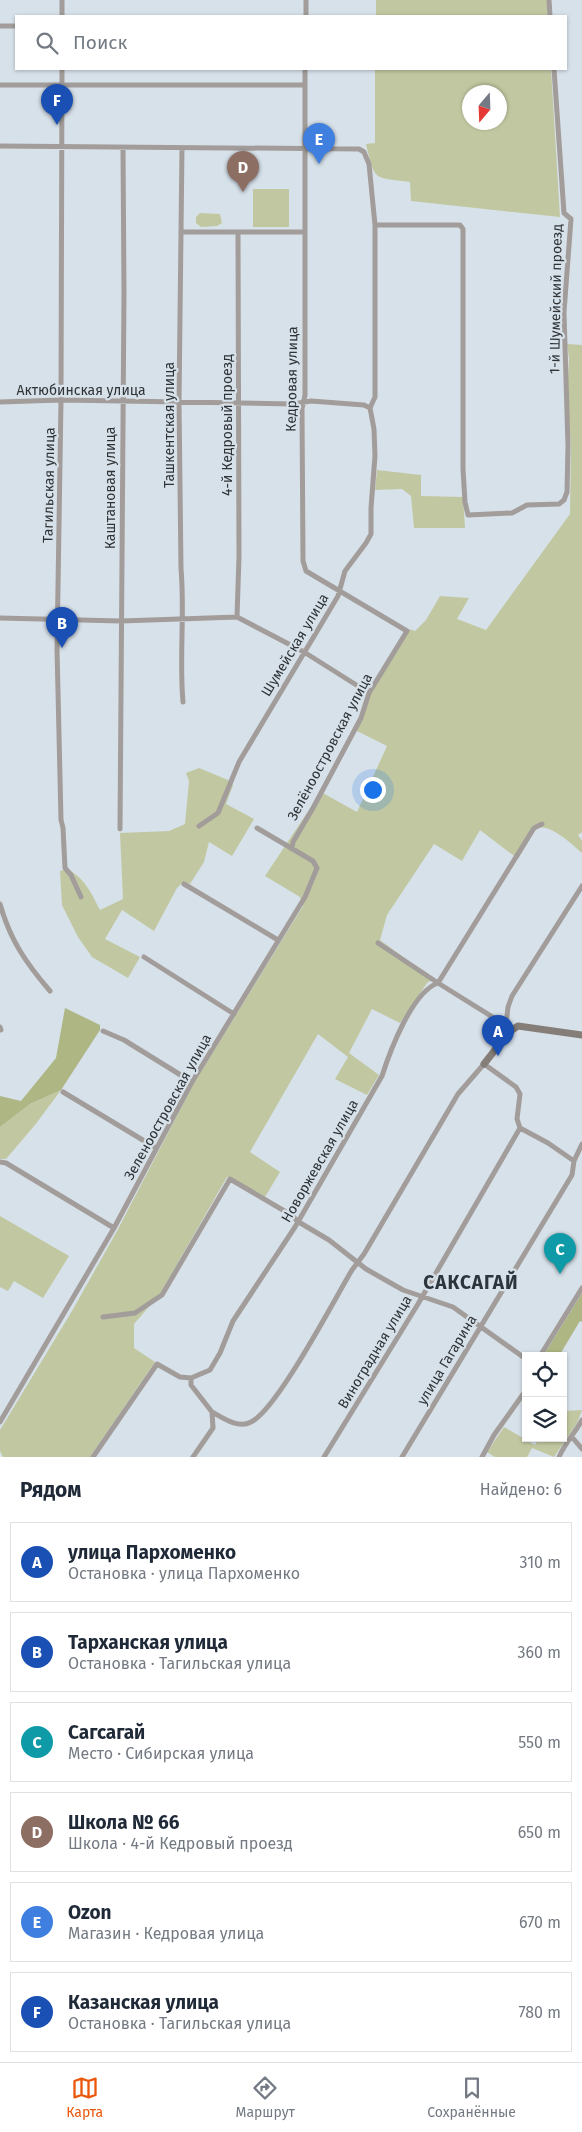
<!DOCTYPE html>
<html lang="ru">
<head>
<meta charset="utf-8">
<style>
	:root { --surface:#fff; --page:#f6f6f7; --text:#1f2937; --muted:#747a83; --line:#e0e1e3; --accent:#ea580c }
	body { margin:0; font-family:"Fira Sans",sans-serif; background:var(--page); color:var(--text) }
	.controls { position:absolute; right:15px; bottom:15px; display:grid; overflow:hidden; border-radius:0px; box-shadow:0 1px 4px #0004 }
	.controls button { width:45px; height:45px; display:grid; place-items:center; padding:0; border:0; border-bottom:1px solid var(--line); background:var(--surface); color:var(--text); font:25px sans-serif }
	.compass { position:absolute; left:462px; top:85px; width:45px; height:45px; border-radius:50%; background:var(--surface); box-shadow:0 1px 4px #0004; rotate:199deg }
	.you { position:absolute; left:372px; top:789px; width:18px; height:18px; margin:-12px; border:4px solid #fff; border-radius:50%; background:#1a73e8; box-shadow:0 0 0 8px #1a73e833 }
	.badge { display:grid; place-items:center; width:32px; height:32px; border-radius:50%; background:var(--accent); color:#fff; font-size:16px; font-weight:700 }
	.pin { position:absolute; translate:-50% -41px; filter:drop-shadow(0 1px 2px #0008) }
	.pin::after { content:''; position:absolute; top:26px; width:18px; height:15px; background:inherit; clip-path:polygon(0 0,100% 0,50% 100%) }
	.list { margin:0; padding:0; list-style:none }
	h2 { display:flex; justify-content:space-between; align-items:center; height:65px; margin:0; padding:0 20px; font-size:21px }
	h2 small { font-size:16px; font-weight:400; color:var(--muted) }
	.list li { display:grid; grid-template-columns:32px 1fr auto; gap:15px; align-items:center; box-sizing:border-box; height:80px; margin:0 10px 10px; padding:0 10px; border:1px solid var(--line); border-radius:0px }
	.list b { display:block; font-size:19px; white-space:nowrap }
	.list p { margin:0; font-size:16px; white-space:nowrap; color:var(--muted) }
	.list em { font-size:16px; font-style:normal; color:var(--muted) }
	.icon { flex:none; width:28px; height:28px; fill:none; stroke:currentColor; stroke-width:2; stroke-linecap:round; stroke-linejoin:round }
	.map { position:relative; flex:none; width:582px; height:1457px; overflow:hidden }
	.search { position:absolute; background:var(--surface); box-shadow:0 1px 4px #0004; left:15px; right:15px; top:15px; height:55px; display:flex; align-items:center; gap:12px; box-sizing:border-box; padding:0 18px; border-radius:0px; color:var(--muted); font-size:19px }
	.sheet { height:605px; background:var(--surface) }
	nav { display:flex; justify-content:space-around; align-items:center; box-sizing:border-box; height:70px; border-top:1px solid var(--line); background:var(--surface); font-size:14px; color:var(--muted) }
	nav a { display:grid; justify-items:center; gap:2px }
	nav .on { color:var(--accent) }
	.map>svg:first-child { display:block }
	.green { fill:#c1c8a1; fill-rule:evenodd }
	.forest { fill:#aeb683 }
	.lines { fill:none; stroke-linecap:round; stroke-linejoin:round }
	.street { stroke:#a29d9a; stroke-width:5 }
	.secondary { stroke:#847d78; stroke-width:7 }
	.labels { text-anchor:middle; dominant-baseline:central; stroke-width:4.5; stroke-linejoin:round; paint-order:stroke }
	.street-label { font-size:14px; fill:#2f3336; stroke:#d7e1ea }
	.district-label { font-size:19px; font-weight:bold; letter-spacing:1px; fill:#2d353c; stroke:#d7e1ea }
</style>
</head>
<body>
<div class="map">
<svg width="582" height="1457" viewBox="0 0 582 1457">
	<rect width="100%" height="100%" fill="#d7e1ea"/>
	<path class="green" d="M376,0H547L548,16H376Z
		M375,69H551L560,217L411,201L410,182C373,177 375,182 366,144L375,143ZM470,92H500V122H470Z
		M253,189H289V227H253Z
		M200,213L220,214L222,223L217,226L201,227L196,223V217Z
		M567,344L582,345V832L578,835L582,841V853C573,845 548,821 536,829L518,859L480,830L462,861L434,844L387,915L380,940L433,979L427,983L400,1023L372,1009L349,1053L379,1075L367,1095L335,1079L348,1057L318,1034L250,1152L280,1172L265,1197L227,1177L160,1294L134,1324V1348L155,1362L90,1457H3L0,1451V1430L72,1311L117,1231L194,1083L303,906L300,897L265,876L321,792L357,812L387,746L355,730L371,693L409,629L415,631L426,620L440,596L469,598L457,619L486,630L570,514L571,446L567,396L569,358Z
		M377,470L421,475V496L463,497L465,528H414L411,496L402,489L375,490Z
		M199,768L228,780L233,785L226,804L254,819L232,856L209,842L204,862L190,884L183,882L177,888L154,931L122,910L105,939L140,957L128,978L92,957L78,937L62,905L60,871L67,869C84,877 92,894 100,910L123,899L120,833L169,831L185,824L189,781L186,773Z
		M61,1090L35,1125L6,1159H0V1127L30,1104Z
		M0,1216L69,1256L43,1298L14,1281L8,1291L0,1287Z
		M582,1410L577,1423L554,1457L532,1448L527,1457H495L487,1452L504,1427L535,1445L539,1438H563V1411Z"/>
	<path class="forest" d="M65,1008L100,1025V1030L61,1090L30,1104L0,1127V1096L21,1101L56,1058Z
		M582,1293V1322L580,1321L559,1356H543Z"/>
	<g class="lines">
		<path class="street" d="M62,0V16
			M549,0L550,16
			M306,16V0
			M0,26H16
			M62,69L61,400L57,649L61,820L63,828L65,868L71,875L81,897
			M0,85H305
			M0,146L359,149L364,152L369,164L375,225V397L370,408L374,429L375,456L371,508V534L366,543L345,571L338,596L239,762L218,813L199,826
			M182,148L179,402L181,569C185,613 179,658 183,702
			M375,225H460L463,229V469L465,502L468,515L512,513L527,505L559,504L564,500L567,492L568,446L564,312L571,219L564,213L554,69
			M182,232H305
			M0,402L61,400L293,404L311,401L364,405L370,408
			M237,617L239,557L238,232
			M0,618L121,621L237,617L304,652L369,693
			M120,829L124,292L123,148
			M292,849L293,842L313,808L361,718L369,693L407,631L306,571L303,561L302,409L305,395V69
			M184,884L278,940
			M0,904C10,940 26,963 50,991
			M378,943L438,983L507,1026
			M144,957L234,1014
			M506,1025L508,1007L512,996L582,886
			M0,1027L1,1030
			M103,1031L124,1040L192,1082
			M63,1092L156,1148
			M0,1162L6,1163L114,1228
			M103,1317L135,1313L162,1295L230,1179L293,1216L297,1221L329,1240L366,1269L403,1290L453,1307L526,1359
			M540,1356L582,1288
			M191,1378V1385L212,1412
			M0,1422L114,1228L192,1082L305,897L317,868L313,861L257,828
			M572,1437L582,1449
			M93,1457L157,1364L180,1377L191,1378L210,1370L220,1353L233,1321L295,1227L382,1076C390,1051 412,992 438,983L534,828L542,824
			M193,1457L213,1428L212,1412C223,1418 238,1429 251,1422C277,1410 334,1300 352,1270L364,1254L458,1094L484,1064L516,1087L520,1094L517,1119L520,1128L548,1143L574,1161
			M324,1457L418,1304L520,1128
			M402,1457L572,1175L574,1161L582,1144
			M482,1457L494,1435L526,1390
			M559,1457C565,1443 575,1433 582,1420"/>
		<path class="secondary" d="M484,1064L509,1032L518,1026L582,1035"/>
	</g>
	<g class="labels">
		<g class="street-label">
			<text transform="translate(556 299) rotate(-89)">1-й Шумейский проезд</text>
			<text transform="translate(292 379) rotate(-89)">Кедровая улица</text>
			<text x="81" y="390">Актюбинская улица</text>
			<text transform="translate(169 425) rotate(-90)">Ташкентская улица</text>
			<text transform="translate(227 425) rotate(-90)">4-й Кедровый проезд</text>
			<text transform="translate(49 485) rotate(-89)">Тагильская улица</text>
			<text transform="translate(110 488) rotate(-90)">Каштановая улица</text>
			<text transform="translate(295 645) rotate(-59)">Шумейская улица</text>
			<text transform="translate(330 747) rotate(-62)">Зелёноостровская улица</text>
			<text transform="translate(168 1107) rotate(-61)">Зеленоостровская улица</text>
			<text transform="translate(320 1161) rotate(-60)">Новоржевская улица</text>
			<text transform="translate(375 1352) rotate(-59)">Виноградная улица</text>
			<text transform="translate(447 1360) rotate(-59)">улица Гагарина</text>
		</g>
		<g class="district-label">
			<text x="471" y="1282">САКСАГАЙ</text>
		</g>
	</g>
</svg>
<div class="controls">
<button><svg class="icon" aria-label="locate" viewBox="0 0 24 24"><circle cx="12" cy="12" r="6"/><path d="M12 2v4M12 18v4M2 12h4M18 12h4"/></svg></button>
<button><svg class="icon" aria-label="layers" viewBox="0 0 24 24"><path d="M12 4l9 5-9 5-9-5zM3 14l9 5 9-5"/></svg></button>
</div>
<svg class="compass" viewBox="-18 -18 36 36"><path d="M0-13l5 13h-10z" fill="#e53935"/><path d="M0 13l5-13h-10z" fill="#747a83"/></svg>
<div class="you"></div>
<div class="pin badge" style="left:498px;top:1056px;background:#1a4fb4">A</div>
<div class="pin badge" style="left:62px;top:648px;background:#1a4fb4">B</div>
<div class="pin badge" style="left:560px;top:1274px;background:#0f9aa8">C</div>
<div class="pin badge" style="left:243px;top:192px;background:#8d6e63">D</div>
<div class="pin badge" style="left:319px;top:164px;background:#3f7fe0">E</div>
<div class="pin badge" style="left:57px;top:125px;background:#1a4fb4">F</div>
<div class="search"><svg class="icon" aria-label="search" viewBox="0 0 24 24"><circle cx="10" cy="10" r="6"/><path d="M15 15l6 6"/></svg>Поиск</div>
</div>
<section class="sheet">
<h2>Рядом<small>Найдено: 6</small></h2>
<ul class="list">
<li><span class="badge" style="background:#1a4fb4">A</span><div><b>улица Пархоменко</b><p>Остановка · улица Пархоменко</p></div><em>310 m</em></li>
<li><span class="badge" style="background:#1a4fb4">B</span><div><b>Тарханская улица</b><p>Остановка · Тагильская улица</p></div><em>360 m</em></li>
<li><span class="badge" style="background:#0f9aa8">C</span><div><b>Сагсагай</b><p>Место · Сибирская улица</p></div><em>550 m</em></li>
<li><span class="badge" style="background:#8d6e63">D</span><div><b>Школа № 66</b><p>Школа · 4-й Кедровый проезд</p></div><em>650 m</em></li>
<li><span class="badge" style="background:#3f7fe0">E</span><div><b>Ozon</b><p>Магазин · Кедровая улица</p></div><em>670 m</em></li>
<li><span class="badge" style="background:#1a4fb4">F</span><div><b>Казанская улица</b><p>Остановка · Тагильская улица</p></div><em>780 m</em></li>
</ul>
</section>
<nav>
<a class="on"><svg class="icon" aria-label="map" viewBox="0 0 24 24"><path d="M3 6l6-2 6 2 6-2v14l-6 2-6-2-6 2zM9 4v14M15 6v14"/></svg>Карта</a>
<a><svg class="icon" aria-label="directions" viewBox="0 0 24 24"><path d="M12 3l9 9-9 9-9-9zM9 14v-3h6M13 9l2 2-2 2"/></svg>Маршрут</a>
<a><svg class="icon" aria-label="saved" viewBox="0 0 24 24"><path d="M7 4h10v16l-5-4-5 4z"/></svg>Сохранённые</a>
</nav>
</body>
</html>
